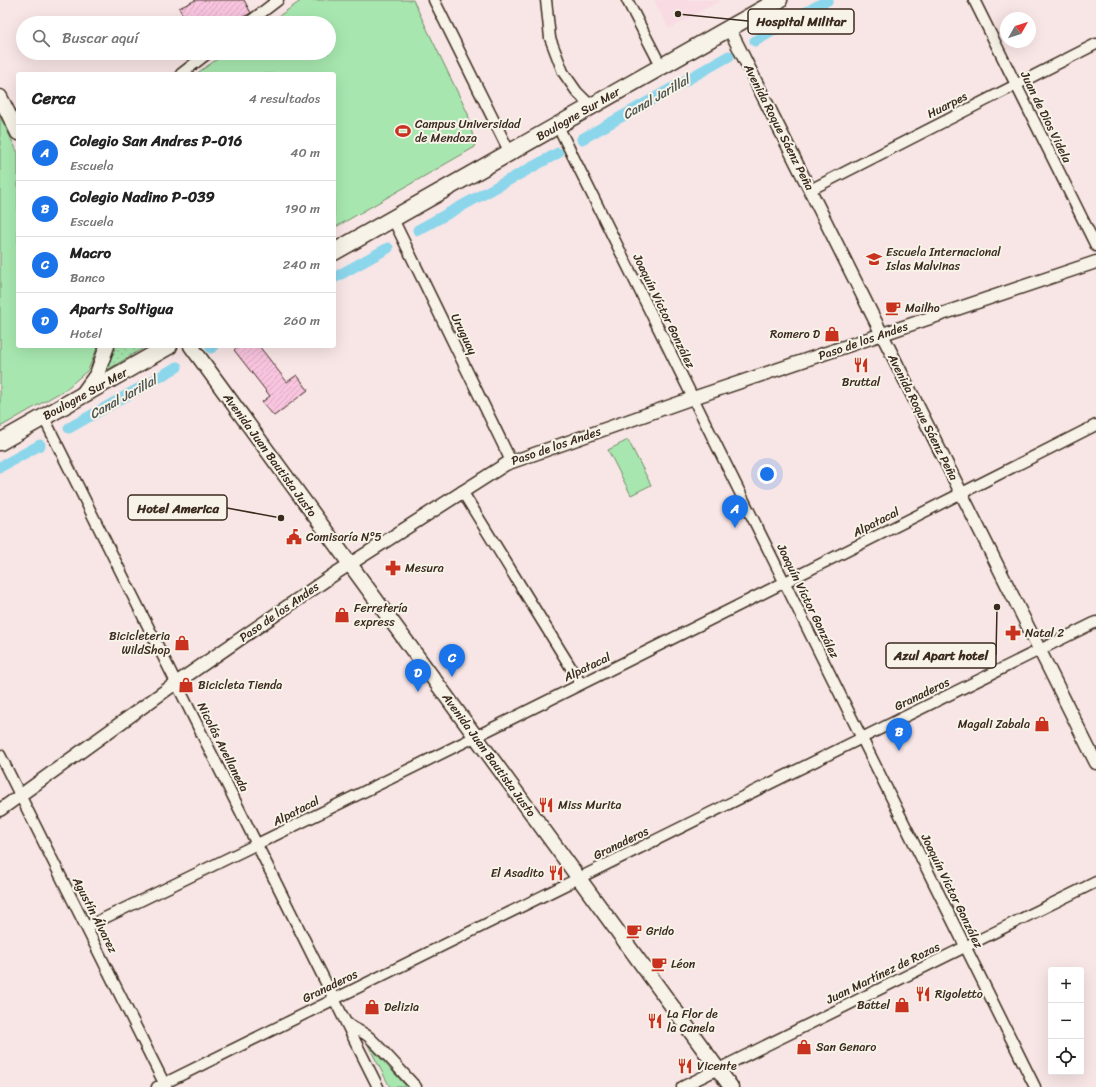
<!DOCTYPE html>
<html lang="es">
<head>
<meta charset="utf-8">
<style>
	:root { --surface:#fff; --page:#f6f6f6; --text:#222; --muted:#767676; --line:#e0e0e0; --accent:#1a73e8 }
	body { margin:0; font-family:Sriracha,sans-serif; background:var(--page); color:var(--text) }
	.controls { position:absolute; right:12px; bottom:12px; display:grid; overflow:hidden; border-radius:4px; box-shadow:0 4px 16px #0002 }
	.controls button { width:36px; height:36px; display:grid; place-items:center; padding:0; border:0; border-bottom:1px solid var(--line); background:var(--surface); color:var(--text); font:20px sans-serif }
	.compass { position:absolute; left:1000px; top:12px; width:36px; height:36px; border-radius:50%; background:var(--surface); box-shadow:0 4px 16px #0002; rotate:51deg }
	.you { position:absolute; left:767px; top:474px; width:14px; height:14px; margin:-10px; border:3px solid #fff; border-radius:50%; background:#1a73e8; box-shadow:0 0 0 6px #1a73e833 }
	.badge { display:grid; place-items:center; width:26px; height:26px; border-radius:50%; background:var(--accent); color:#fff; font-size:13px; font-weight:700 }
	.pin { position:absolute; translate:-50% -33px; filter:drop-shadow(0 1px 2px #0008) }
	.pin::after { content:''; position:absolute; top:21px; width:14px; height:12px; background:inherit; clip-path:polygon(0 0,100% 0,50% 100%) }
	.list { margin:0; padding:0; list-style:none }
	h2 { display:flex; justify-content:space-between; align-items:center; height:52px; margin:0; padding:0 16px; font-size:17px }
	h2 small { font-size:13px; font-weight:400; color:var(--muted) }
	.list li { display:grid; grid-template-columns:26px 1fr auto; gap:12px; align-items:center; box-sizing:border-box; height:56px; padding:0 16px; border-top:1px solid var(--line) }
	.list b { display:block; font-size:15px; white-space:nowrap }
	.list p { margin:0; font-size:13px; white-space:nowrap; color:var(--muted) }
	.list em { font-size:13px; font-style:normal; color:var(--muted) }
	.icon { flex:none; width:22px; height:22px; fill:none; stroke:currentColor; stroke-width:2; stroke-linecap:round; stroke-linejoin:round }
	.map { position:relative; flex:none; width:1096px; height:1087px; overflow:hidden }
	.search { position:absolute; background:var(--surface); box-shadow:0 4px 16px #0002; left:16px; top:16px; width:320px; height:44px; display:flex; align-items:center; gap:10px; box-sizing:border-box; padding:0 14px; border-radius:22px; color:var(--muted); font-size:15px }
	.panel { position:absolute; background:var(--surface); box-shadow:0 4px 16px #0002; left:16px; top:72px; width:320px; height:276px; border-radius:4px }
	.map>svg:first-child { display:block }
	.built { fill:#f8dbe3 }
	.grass { fill:url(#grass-dots); stroke:#718866 }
	.park { fill:#a7e7af; stroke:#718866 }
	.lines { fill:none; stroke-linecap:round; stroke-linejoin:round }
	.canal { stroke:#8bd6eb; stroke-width:11 }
	.building { fill:url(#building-hatch); stroke:#3b2a1e }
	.minor-casing { stroke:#3b2a1e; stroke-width:13 }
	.tertiary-casing { stroke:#3b2a1e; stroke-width:15 }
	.secondary-casing { stroke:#3b2a1e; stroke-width:17 }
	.primary-casing { stroke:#3b2a1e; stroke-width:19 }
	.minor { stroke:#f7f3e8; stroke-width:10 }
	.tertiary { stroke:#f7f3e8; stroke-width:12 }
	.secondary { stroke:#f7f3e8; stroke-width:14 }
	.primary { stroke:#f7f3e8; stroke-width:16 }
	.labels { text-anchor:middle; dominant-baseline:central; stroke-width:4; stroke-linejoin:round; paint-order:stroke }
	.street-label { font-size:12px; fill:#3b2a1e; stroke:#f7f3e8 }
	.poi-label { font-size:12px; fill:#3b2a1e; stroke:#f7f3e8; text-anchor:start }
	.water-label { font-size:13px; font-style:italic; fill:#4f5551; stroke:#f7f3e8 }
	.leader { fill:none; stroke:#3b2a1e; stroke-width:1.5 }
	.callout-dot { fill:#3b2a1e; stroke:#f7f3e8; stroke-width:1.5 }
	.callout { fill:#f7f3e8; stroke:#3b2a1e; stroke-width:1.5 }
	.callout-label { font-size:13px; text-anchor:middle; font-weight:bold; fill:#3b2a1e }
</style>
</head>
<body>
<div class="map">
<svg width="1096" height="1087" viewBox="0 0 1096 1087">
	<defs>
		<pattern id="grass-dots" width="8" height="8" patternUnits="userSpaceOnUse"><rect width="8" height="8" fill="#a7e7af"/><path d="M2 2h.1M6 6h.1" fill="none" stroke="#91c696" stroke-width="1.8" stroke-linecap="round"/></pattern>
		<pattern id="building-hatch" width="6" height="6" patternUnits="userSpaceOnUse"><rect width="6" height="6" fill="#f9c4df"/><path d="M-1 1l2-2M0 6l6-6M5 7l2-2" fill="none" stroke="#d6a9bf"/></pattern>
	</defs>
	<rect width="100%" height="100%" fill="#f8e5e5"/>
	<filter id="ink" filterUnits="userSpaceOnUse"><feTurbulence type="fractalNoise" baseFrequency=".025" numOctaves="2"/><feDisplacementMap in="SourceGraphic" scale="8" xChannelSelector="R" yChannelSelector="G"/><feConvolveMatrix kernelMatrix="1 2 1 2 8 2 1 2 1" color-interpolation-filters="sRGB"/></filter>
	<g filter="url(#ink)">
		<path class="built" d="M654,0H721L669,29Z"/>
		<path class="grass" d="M111,346H147L107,370Z"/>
		<path class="park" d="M302,0H413L468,114L475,147L334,228V74H196L226,53H329V23H269Z
			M0,116L18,153V346H98L88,370L66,389L0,427Z
			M628,440L651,485L631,495L608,450Z
			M368,1045L407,1087H390Z"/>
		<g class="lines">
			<path class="canal" d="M755,41L828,0
				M582,139L729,56
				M418,230L558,153
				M334,278L388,248
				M211,348L214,346
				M69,428L177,367
				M0,467L40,445"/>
		</g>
		<path class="building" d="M196,0H244L251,13L231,23H187L179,8Z
			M238,346H259L287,382L297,375L308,390L274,416L262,402L270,396L234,350Z"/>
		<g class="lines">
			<defs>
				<path id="minor" d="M434,0L510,153
					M546,0L550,38L563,72L577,92L592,107
					M627,0L661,66
					M974,0L1096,246
					M248,23L278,0
					M181,74L208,53
					M558,126L1035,1087
					M810,190L1096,44
					M393,219L511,461
					M44,418L378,1087
					M462,491L581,684
					M0,755L166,1087
					M86,927C425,764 761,595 1096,425
					M347,1023C353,1029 362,1031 369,1037C386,1053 401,1071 416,1087
					M157,1087L1096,622
					M682,1087L1096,882"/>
				<path id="tertiary" d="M729,28L1096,763
					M0,810L176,683L336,573L506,464L693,398L1096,262"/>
				<path id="secondary" d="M0,97L18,133
					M191,346L731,1087
					M82,395L97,374L107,346"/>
				<path id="primary" d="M334,252L779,0
					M0,442L169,346"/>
			</defs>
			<use href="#minor" class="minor-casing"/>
			<use href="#tertiary" class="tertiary-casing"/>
			<use href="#secondary" class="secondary-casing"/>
			<use href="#primary" class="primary-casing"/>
			<use href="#minor" class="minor"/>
			<use href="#tertiary" class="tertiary"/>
			<use href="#secondary" class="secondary"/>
			<use href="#primary" class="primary"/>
		</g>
	</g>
	<defs>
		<symbol id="stadium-bare" viewBox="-9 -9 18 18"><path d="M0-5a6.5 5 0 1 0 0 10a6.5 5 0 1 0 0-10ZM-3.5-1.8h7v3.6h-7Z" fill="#c8321e" stroke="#f7f3e8" stroke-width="2.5" paint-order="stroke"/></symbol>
		<symbol id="university-bare" viewBox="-9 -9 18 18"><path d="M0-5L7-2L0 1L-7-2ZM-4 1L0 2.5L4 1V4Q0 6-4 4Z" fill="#c8321e" stroke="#f7f3e8" stroke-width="2.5" paint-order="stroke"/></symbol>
		<symbol id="cafe-bare" viewBox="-9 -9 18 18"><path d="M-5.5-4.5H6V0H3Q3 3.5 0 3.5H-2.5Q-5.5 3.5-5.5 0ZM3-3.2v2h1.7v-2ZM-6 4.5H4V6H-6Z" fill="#c8321e" stroke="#f7f3e8" stroke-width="2.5" paint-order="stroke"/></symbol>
		<symbol id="shop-bare" viewBox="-9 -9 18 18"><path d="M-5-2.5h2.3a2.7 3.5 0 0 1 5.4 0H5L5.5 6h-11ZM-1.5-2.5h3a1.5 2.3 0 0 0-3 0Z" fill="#c8321e" stroke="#f7f3e8" stroke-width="2.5" paint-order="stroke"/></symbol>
		<symbol id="restaurant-bare" viewBox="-9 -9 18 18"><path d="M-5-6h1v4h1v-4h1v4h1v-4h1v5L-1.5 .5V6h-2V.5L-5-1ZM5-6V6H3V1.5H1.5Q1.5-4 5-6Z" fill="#c8321e" stroke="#f7f3e8" stroke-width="2.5" paint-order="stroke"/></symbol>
		<symbol id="civic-bare" viewBox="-9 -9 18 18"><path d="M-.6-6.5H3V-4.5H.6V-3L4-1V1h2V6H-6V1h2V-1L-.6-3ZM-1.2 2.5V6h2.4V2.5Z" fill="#c8321e" stroke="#f7f3e8" stroke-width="2.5" paint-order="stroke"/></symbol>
		<symbol id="pharmacy-bare" viewBox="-9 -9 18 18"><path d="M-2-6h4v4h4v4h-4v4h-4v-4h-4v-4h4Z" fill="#c8321e" stroke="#f7f3e8" stroke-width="2.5" paint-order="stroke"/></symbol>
	</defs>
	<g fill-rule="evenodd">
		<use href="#stadium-bare" x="392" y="120" width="22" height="22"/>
		<use href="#university-bare" x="863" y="248" width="22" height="22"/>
		<use href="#cafe-bare" x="882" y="297" width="22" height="22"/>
		<use href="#shop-bare" x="821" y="323" width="22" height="22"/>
		<use href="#restaurant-bare" x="850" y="354" width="22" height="22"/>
		<use href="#civic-bare" x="283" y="526" width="22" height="22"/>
		<use href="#pharmacy-bare" x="382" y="557" width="22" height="22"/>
		<use href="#shop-bare" x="331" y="604" width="22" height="22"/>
		<use href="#pharmacy-bare" x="1002" y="622" width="22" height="22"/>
		<use href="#shop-bare" x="171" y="632" width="22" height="22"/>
		<use href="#shop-bare" x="175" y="674" width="22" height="22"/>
		<use href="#shop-bare" x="1031" y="713" width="22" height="22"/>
		<use href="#restaurant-bare" x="535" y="794" width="22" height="22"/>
		<use href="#restaurant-bare" x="545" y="862" width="22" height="22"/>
		<use href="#cafe-bare" x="623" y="920" width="22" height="22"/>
		<use href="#cafe-bare" x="648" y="953" width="22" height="22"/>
		<use href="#restaurant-bare" x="912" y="983" width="22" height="22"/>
		<use href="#shop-bare" x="891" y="994" width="22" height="22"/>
		<use href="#shop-bare" x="361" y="996" width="22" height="22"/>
		<use href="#restaurant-bare" x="644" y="1010" width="22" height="22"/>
		<use href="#shop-bare" x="793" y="1036" width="22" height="22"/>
		<use href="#restaurant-bare" x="674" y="1055" width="22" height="22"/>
	</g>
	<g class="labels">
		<g class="street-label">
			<text transform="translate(947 105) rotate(-27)">Huarpes</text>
			<text transform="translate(578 114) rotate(-30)">Boulogne Sur Mer</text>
			<text transform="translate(1046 117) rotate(64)">Juan de Dios Videla</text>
			<text transform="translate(779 127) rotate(63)">Avenida Roque Sáenz Peña</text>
			<text transform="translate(664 311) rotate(64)">Joaquín Víctor González</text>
			<text transform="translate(464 334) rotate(64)">Uruguay</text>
			<text transform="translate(863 341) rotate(-19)">Paso de los Andes</text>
			<text transform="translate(85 394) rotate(-29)">Boulogne Sur Mer</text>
			<text transform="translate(923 417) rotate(63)">Avenida Roque Sáenz Peña</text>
			<text transform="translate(556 446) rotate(-19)">Paso de los Andes</text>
			<text transform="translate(270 455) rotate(54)">Avenida Juan Bautista Justo</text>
			<text transform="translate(876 522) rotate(-27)">Alpatacal</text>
			<text transform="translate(808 601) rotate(64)">Joaquín Víctor González</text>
			<text transform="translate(279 612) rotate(-35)">Paso de los Andes</text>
			<text transform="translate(587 667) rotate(-26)">Alpatacal</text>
			<text transform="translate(922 694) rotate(-26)">Granaderos</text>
			<text transform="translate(223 747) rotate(63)">Nicolás Avellaneda</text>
			<text transform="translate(489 755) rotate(54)">Avenida Juan Bautista Justo</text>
			<text transform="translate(296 811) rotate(-27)">Alpatacal</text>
			<text transform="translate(621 843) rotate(-26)">Granaderos</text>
			<text transform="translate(952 891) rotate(64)">Joaquín Víctor González</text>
			<text transform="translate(95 915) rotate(63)">Agustín Álvarez</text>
			<text transform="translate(883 973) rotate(-26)">Juan Martínez de Rozas</text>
			<text transform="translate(330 986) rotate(-26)">Granaderos</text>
		</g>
		<g class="poi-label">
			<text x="415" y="124">Campus Universidad<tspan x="415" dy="14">de Mendoza</tspan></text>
			<text x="886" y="252">Escuela Internacional<tspan x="886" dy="14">Islas Malvinas</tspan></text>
			<text x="905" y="308">Mailho</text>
			<text x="820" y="334" text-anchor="end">Romero D</text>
			<text x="861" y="382" text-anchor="middle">Bruttal</text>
			<text x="306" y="537">Comisaría N°5</text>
			<text x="405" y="568">Mesura</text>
			<text x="354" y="608">Ferretería<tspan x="354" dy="14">express</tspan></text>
			<text x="1025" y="633">Natal 2</text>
			<text x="170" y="636" text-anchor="end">Bicicleteria<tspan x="170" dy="14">WildShop</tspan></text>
			<text x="198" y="685">Bicicleta Tienda</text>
			<text x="1030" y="724" text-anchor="end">Magali Zabala</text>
			<text x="558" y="805">Miss Murita</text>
			<text x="544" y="873" text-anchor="end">El Asadito</text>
			<text x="646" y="931">Grido</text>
			<text x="671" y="964">Léon</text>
			<text x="935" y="994">Rigoletto</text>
			<text x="890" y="1005" text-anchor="end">Battel</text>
			<text x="384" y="1007">Delizia</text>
			<text x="667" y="1014">La Flor de<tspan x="667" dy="14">la Canela</tspan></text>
			<text x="816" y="1047">San Genaro</text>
			<text x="697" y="1066">Vicente</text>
		</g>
		<g class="water-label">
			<text transform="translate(656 97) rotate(-30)">Canal Jarillal</text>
			<text transform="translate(123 397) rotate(-29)">Canal Jarillal</text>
		</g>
	</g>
	<path class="leader" d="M678 14L748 21M281 518L227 508M997 607L996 655"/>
	<g class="callout-dot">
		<circle cx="678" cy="14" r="4"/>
		<circle cx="281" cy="518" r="4"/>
		<circle cx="997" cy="607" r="4"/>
	</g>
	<g class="callout">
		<rect x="748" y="9" width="106" height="25" rx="4"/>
		<rect x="128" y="495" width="99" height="25" rx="4"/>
		<rect x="886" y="643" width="110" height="25" rx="4"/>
	</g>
	<g class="callout-label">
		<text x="801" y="26">Hospital Militar</text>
		<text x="178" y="513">Hotel America</text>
		<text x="941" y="660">Azul Apart hotel</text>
	</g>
</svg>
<div class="controls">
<button>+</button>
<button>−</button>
<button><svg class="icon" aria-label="locate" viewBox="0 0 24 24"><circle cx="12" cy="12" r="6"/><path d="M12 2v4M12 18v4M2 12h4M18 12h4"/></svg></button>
</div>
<svg class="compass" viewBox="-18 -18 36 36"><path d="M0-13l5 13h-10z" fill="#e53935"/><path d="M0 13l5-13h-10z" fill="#767676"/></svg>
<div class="you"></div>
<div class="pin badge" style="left:735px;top:528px">A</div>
<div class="pin badge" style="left:899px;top:751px">B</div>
<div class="pin badge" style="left:452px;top:677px">C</div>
<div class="pin badge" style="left:418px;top:692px">D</div>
<div class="search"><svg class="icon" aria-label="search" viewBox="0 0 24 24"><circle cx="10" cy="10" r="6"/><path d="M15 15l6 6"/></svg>Buscar aquí</div>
<section class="panel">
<h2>Cerca<small>4 resultados</small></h2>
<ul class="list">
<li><span class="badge">A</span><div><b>Colegio San Andres P-016</b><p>Escuela</p></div><em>40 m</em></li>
<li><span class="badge">B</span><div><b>Colegio Nadino P-039</b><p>Escuela</p></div><em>190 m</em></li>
<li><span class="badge">C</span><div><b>Macro</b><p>Banco</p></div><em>240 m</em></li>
<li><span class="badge">D</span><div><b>Aparts Soltigua</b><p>Hotel</p></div><em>260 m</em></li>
</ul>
</section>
</div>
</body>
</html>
